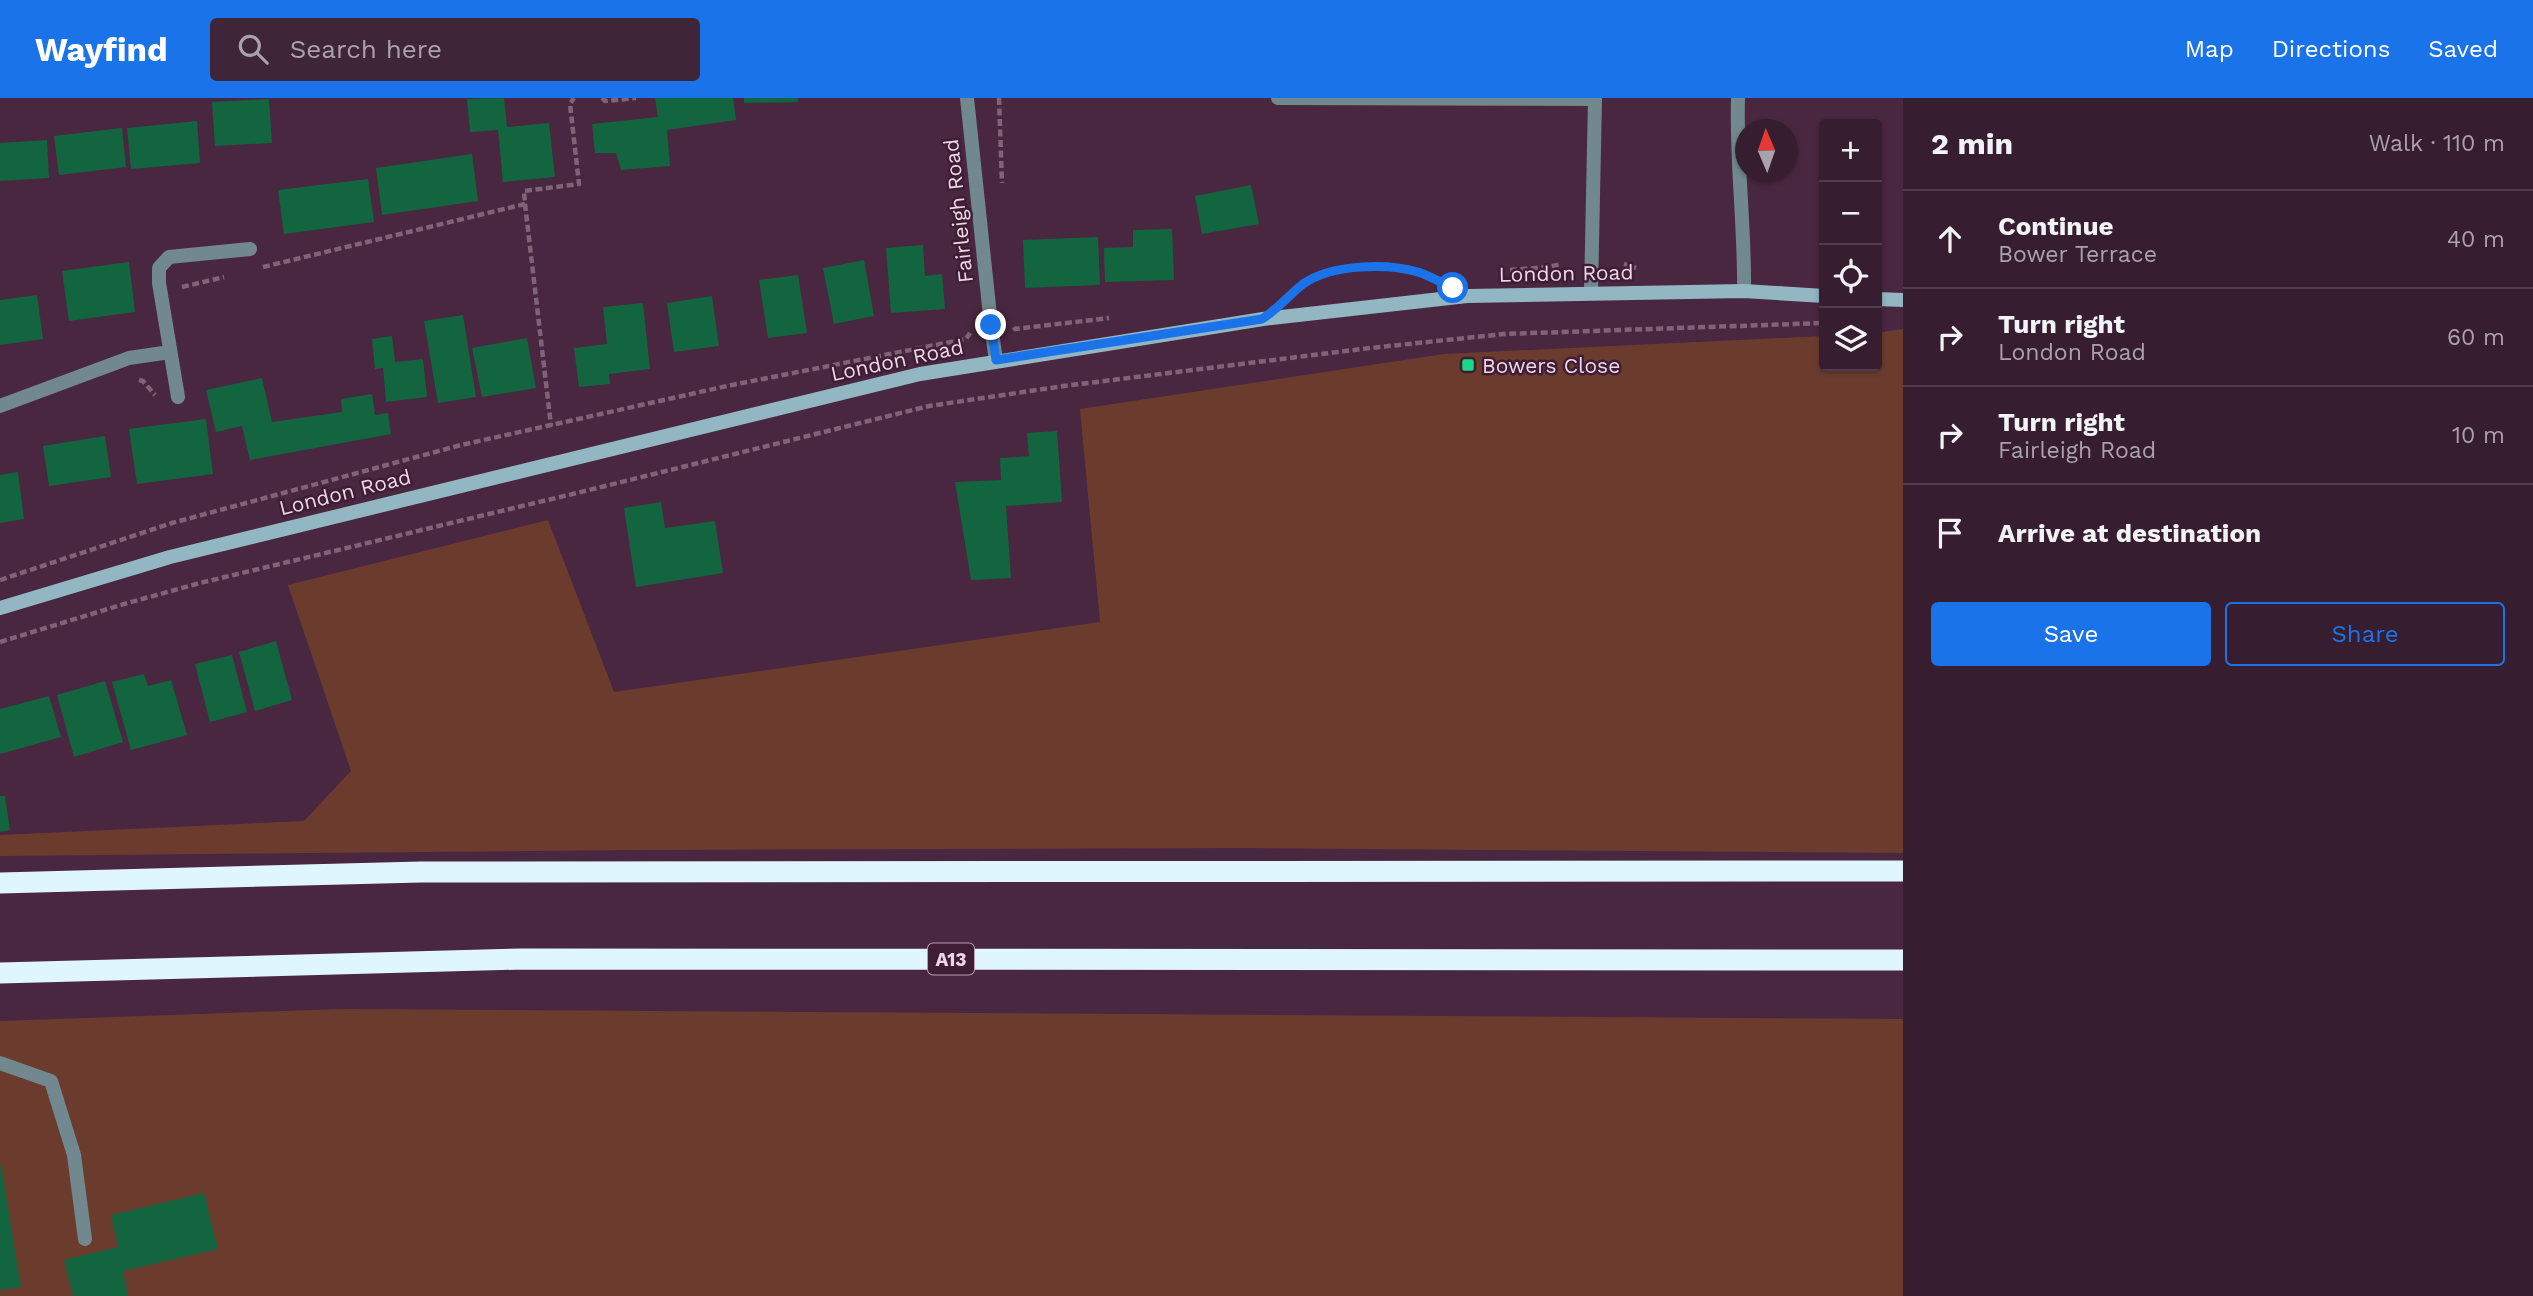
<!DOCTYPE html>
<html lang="en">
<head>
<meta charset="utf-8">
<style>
	:root { --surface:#371d30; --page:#3e2638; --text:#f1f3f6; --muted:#aaa2ab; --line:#513b4c; --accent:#1a73e8 }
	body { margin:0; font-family:"Work Sans",sans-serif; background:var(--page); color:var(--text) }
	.controls { position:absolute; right:21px; top:21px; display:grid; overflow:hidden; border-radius:7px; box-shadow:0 2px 5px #0004 }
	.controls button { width:63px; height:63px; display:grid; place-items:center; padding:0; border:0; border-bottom:2px solid var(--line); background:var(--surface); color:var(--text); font:35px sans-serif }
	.compass { position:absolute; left:1735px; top:21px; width:63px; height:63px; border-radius:50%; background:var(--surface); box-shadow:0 2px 5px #0004; rotate:358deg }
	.stop { position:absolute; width:21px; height:21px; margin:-16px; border:5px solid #1a73e8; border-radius:50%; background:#fff }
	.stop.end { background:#1a73e8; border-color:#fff; box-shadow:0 2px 7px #0008 }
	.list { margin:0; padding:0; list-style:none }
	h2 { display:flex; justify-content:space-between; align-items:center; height:91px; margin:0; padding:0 28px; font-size:30px }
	h2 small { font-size:23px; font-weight:400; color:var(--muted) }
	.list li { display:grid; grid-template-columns:46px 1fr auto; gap:21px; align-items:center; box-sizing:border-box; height:98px; padding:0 28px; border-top:2px solid var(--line) }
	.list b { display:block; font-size:26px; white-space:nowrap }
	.list p { margin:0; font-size:23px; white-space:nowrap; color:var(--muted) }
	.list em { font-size:23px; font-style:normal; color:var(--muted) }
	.actions { display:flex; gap:14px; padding:21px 28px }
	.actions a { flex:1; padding:16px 0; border:2px solid var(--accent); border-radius:7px; text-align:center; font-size:24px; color:var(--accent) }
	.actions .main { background:var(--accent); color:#fff }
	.icon { flex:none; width:38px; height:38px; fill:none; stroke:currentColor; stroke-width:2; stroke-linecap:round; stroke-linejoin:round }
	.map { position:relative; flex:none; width:1903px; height:1198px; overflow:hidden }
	header { display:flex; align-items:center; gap:42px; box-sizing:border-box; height:98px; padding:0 35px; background:var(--accent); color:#fff }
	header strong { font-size:33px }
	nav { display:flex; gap:38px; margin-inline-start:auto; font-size:24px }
	.search { width:490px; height:63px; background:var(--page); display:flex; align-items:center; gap:18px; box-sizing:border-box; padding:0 24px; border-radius:7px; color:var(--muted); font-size:26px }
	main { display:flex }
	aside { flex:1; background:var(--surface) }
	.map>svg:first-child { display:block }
	.green { fill:#6b3c2e }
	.building { fill:#12653f }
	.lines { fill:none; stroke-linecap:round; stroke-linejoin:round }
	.path { stroke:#816378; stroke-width:4.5; stroke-dasharray:7 3.5; stroke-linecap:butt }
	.lane { stroke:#71888f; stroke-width:14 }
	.street { stroke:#71888f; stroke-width:14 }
	.secondary { stroke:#92b7c2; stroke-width:14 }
	.highway { stroke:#dff6fc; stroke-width:21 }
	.route { stroke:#1a73e8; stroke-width:9 }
	.poi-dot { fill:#17d989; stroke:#3e1d35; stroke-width:2.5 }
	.labels { text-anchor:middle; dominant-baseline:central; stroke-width:5; stroke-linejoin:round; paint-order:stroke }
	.shield { fill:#3e1d35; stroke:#b89fb1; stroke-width:2 }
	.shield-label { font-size:19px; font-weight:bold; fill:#edd7e6 }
	.street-label { font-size:21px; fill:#edd7e6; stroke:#3e1d35 }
	.poi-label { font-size:21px; fill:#edd7e6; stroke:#3e1d35; text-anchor:start }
</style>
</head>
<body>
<header>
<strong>Wayfind</strong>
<div class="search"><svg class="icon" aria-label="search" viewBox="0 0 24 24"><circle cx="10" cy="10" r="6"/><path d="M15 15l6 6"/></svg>Search here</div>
<nav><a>Map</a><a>Directions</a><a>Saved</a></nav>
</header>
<main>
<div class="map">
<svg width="1903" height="1198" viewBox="0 0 1903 1198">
	<rect width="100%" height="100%" fill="#492740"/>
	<path class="green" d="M1903,231V755L1242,750L637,752L0,758V737L304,723L351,673L288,487L548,422L614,594L1100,524L1080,311L1444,256L1824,238V268H1877V235Z
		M343,911L1903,921V1198H0V923Z"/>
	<path class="building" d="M504,0L507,29L549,25L555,79L503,84L498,32L470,34L467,1Z
		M655,0H733L736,22L667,32L670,68L621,72L616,55H595L592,26L658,19Z
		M744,0H798V4L744,5Z
		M269,1L272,45L215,48L212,4Z
		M197,23L200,65L131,71L127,30Z
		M122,30L126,69L59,77L54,38Z
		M47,42L49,80L0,83V45Z
		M472,56L478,103L382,117L376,70Z
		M368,81L374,124L284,136L278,92Z
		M1251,87L1259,126L1202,136L1195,98Z
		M1172,131L1174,182L1105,184L1104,150L1133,149V132Z
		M1098,139L1100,187L1025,190L1023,142Z
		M923,147L925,178L942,176L945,211L891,215L886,150Z
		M864,162L874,218L834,226L823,170Z
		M129,164L135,214L69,223L62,173Z
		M798,177L807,235L768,240L759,182Z
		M37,197L43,241L0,247V202Z
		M712,198L719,248L674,254L667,205Z
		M643,205L650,271L609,276L610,286L579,289L574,250L607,246L603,209Z
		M463,217L476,299L438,305L424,223Z
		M392,238L395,264L423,261L427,299L386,304L383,270L375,271L372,241Z
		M527,240L536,290L482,299L472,250Z
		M262,280L272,324L342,314L341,301L372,296L375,317L388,315L391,336L250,362L242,328L216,334L206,292Z
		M206,321L213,376L137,386L129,331Z
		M1057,333L1062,404L1006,408L1011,480L971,482L955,384L1001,382L1000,360L1029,358L1027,335Z
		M105,338L111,379L49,388L43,348Z
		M18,374L24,421L0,425V377Z
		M661,404L665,430L715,423L723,475L636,489L624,410Z
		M276,543L292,602L255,613L239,554Z
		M232,557L247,614L210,624L195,566Z
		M144,576L148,588L171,582L187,637L131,652L112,584Z
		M105,583L123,644L74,659L57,597Z
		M49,598L61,639L0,656V611Z
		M0,698H5L10,732L0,734Z
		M1,1067L21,1189L0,1192V1068Z
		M204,1095L218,1151L123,1173L128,1198H73L64,1162L118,1149L111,1117Z"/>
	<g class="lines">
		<path class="path" d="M602,0L605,3L636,0
			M999,0L1002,85
			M525,106L551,328
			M1624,166L1636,170
			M263,169L525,106L524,93L579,86L570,6L574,0
			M1510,172L1549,169L1561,166
			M182,189L224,179
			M1295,193C1327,164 1391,161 1429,179
			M1014,229L1015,231L1109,220
			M139,282L143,283L155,297
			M0,482L172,425L461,347L727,288L966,241L970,235
			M0,544L124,506L200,485L581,394L929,308L1064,288L1370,250L1504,236L1824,225"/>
		<path class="lane" d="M1738,0C1736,65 1745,128 1744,193"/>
		<path class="street" d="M967,0L991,227L996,263
			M1278,0L1595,1L1591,195
			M178,299L159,185V170L169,159L250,151
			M0,308L129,260L170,254
			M0,965L51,983L74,1057L85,1141"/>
		<path class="secondary" d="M1877,201L1903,202
			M0,510L170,459L920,276L1263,221L1467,198L1744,193L1824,198"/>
		<path class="highway" d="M0,785L421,774L1903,773
			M0,875L522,861L1903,862"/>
	</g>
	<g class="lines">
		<path class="route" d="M991,227L996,262L1262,221C1278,211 1289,197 1303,186C1332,166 1386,165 1418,174C1430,178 1442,185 1453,190"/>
	</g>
	<rect class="poi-dot" x="1461" y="260" width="14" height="14" rx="3.5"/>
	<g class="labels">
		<rect class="shield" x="928" y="845.5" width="46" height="31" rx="5"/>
		<g class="shield-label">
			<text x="951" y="861">A13</text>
		</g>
		<g class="street-label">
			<text transform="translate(958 113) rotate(-96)">Fairleigh Road</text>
			<text transform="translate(1566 175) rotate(-1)">London Road</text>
			<text transform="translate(897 262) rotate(-12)">London Road</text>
			<text transform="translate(345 394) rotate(-14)">London Road</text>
		</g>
		<g class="poi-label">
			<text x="1482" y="267">Bowers Close</text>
		</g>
	</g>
</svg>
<div class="controls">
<button>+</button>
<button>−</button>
<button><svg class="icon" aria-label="locate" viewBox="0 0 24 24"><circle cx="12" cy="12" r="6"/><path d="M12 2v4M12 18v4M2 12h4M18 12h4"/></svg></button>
<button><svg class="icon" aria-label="layers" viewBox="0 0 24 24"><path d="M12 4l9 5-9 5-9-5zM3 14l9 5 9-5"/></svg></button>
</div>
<svg class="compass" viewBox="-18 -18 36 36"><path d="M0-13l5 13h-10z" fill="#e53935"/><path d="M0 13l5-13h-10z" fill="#aaa2ab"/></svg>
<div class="stop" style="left:1453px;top:190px"></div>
<div class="stop end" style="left:991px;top:227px"></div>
</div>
<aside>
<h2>2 min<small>Walk · 110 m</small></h2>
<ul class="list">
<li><svg class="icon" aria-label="ahead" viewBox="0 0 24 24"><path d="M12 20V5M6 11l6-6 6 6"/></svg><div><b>Continue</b><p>Bower Terrace</p></div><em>40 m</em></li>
<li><svg class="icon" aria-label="right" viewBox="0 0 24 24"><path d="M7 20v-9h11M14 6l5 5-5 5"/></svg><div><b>Turn right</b><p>London Road</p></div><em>60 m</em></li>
<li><svg class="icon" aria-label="right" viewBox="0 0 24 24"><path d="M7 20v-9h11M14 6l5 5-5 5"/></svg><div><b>Turn right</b><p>Fairleigh Road</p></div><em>10 m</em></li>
<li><svg class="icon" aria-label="arrive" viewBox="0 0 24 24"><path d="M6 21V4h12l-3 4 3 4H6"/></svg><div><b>Arrive at destination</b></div></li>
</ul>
<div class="actions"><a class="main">Save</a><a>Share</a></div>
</aside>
</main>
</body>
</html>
